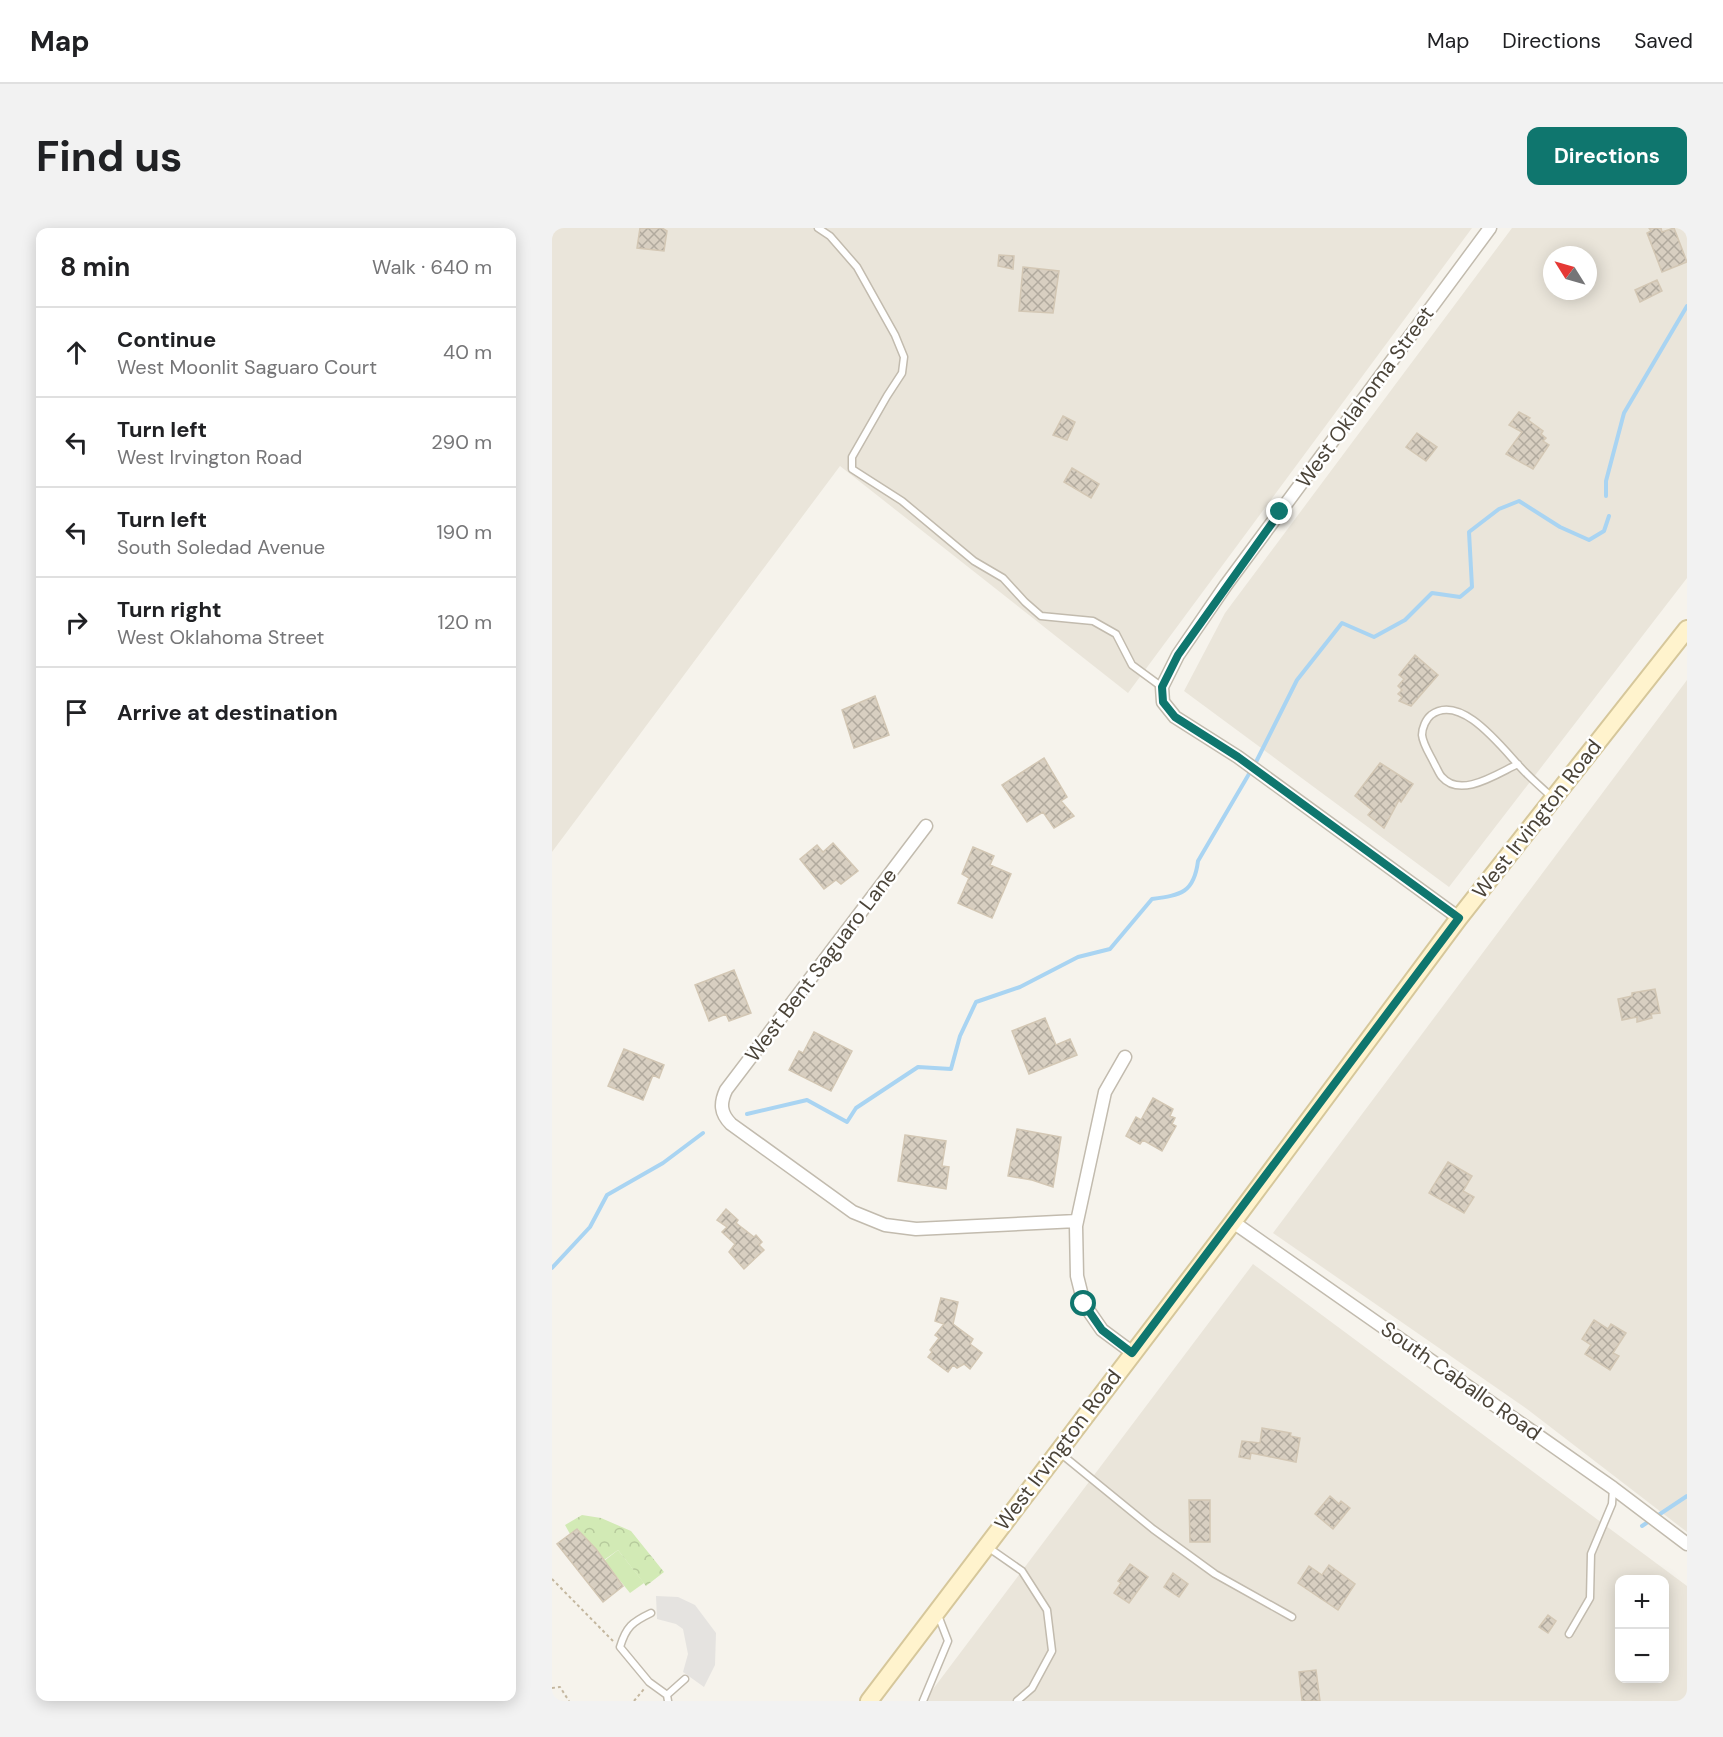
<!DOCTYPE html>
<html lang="en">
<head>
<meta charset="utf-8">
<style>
	:root { --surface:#fff; --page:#f2f2f2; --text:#202124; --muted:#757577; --line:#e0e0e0; --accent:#0f766e }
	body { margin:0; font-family:"DM Sans",sans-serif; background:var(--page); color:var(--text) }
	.controls { position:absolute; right:18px; bottom:18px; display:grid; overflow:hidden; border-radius:12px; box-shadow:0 3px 15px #0003 }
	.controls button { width:54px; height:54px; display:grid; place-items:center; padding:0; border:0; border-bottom:2px solid var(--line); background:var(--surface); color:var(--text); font:30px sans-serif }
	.compass { position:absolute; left:991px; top:18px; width:54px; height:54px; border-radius:50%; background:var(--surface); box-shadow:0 3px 15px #0003; rotate:307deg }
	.stop { position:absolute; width:18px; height:18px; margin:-14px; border:4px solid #0f766e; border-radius:50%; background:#fff }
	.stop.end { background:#0f766e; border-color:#fff; box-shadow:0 2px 6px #0008 }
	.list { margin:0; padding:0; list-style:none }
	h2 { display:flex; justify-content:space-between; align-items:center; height:78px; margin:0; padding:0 24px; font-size:26px }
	h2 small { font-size:20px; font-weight:400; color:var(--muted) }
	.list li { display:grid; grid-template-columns:39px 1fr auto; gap:18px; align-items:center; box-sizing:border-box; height:90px; padding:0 24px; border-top:2px solid var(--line) }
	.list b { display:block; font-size:22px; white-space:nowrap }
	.list p { margin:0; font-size:20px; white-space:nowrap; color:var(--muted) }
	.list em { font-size:20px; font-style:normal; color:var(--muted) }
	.icon { flex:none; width:33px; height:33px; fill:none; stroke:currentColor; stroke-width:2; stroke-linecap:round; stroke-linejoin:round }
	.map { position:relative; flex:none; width:1135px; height:1473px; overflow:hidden; border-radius:12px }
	header { display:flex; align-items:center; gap:36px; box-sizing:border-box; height:84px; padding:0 30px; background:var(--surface); border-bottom:2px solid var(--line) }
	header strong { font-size:28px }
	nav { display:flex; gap:33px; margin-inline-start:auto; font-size:21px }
	.intro { display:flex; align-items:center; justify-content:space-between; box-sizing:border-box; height:144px; padding:0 36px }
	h1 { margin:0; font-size:42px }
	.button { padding:15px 27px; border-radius:12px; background:var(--accent); color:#fff; font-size:21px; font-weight:700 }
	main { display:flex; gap:36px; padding:0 36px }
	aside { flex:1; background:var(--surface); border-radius:12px; box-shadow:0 3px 15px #0003 }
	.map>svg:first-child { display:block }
	.residential { fill:#eae5da; fill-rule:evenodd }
	.green { fill:#d2eab5 }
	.park { fill:url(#park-crowns) }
	.parking { fill:#e5e3e0 }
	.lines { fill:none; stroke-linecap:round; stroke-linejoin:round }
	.stream { stroke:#a9d4f2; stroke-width:4 }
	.building { fill:url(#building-cross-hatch); stroke:#d3c7b4; stroke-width:1.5 }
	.service-casing { stroke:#c2bbae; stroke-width:9 }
	.minor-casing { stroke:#c2bbae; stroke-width:15 }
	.secondary-casing { stroke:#d6c79b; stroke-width:20 }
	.path { stroke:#c4b79f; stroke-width:2; stroke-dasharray:3 3; stroke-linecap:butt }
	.service { stroke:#fff; stroke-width:6 }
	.minor { stroke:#fff; stroke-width:12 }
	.secondary { stroke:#fff3cd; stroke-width:16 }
	.route { stroke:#0f766e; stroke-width:8 }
	.labels { text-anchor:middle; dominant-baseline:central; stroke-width:5; stroke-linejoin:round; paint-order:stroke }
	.street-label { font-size:21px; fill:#4b4439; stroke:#fff }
</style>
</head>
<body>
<header>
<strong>Map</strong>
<nav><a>Map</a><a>Directions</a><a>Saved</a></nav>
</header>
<div class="intro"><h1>Find us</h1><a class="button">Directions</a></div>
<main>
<aside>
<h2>8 min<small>Walk · 640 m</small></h2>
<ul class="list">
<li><svg class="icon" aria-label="ahead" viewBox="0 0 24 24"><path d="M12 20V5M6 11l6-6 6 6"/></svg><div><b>Continue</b><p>West Moonlit Saguaro Court</p></div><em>40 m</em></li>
<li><svg class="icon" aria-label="left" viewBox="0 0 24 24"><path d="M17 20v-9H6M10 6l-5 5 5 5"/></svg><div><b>Turn left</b><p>West Irvington Road</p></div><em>290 m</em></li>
<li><svg class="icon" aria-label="left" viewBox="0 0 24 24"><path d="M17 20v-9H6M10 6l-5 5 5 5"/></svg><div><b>Turn left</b><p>South Soledad Avenue</p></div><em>190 m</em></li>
<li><svg class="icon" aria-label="right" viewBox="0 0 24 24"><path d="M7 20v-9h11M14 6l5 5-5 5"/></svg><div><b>Turn right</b><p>West Oklahoma Street</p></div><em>120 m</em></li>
<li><svg class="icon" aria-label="arrive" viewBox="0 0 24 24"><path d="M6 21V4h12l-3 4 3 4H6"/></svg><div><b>Arrive at destination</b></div></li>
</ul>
</aside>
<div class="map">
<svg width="1135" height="1473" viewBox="0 0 1135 1473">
	<defs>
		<pattern id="park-crowns" width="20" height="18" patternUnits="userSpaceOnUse" patternTransform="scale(1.5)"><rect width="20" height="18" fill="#d2eab5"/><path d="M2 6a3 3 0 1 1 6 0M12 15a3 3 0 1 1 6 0" fill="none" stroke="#b6ca9c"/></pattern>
		<pattern id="building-cross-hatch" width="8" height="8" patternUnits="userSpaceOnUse" patternTransform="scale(1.5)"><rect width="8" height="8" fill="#d8cfc1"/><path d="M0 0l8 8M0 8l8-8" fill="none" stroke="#b1aa9e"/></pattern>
	</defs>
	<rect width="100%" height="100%" fill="#f6f3ec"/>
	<path class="residential" d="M0,0H920L576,465L288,238L0,624Z
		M960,0H1135V350L897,659L632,463L673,385ZM1000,27H1036V63H1000Z
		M1135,452V1304L975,1181L721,1005Z
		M701,1036L1135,1358V1473H372ZM1068,1352H1112V1450H1068Z"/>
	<path class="green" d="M66,1322L92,1355L78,1365L52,1333Z"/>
	<path class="park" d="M30,1287L49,1290L79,1303L112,1344L94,1358L66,1322L52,1332L26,1301L18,1306L13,1297Z"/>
	<path class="parking" d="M104,1368L126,1369L143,1377L164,1405L163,1437L152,1459L131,1444L136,1426L131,1401L124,1396L105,1391Z"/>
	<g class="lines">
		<path class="stream" d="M1054,268V253L1072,185L1135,78
			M195,886L255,872L295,894L304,880L366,839L399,841L408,808L424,774L468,759L526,729L558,721L600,671C629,667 642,665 646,633L704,534L745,452L790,395L822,409L853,392L880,365L908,369L920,359L917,304L947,281L967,273L1008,299L1037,312L1052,303L1057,288
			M0,1040L38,999L55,967L111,935L151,905
			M1090,1298L1135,1268"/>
	</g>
	<path class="building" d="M88,0H110L115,3L112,23L85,20Z
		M1097,0H1109L1110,4L1122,0L1135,34L1110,44L1095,5L1099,3Z
		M447,27L462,28L461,41L446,38Z
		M471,39L507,43L501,85L467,83Z
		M1105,52L1110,63L1088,74L1083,62Z
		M967,184L978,190L976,192L991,203L989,206L994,210L991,213L997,217L981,241L954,226L970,204L957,197Z
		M511,188L523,194L515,212L501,207Z
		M865,205L885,219L874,233L854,219Z
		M520,240L547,256L539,270L512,254Z
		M863,427L886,447L859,478L847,473L850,469L846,466L850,462L846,458L852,451L847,447Z
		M323,468L337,507L302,520L290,482Z
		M492,530L515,569L509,573L522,588L502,600L491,584L475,594L450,557Z
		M828,535L861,556L849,574L847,572L832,600L816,587L820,582L803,568Z
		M281,615L306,643L289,656L284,652L272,661L248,631L265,617L271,624Z
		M421,619L442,628L438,637L459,646L440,690L406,675L417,650L410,646Z
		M182,742L199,785L177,793L174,786L157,793L143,757Z
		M1103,761L1108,785L1099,786L1100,790L1085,794V789L1070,792L1066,771L1080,768V765Z
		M493,790L504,817L518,811L525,827L477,846L460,803Z
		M262,804L300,823L279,863L237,842L247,823L251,825Z
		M72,821L112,837L107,850L101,847L91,872L56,858Z
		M601,870L621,881L618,888L623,890L620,896L624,898L610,923L591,912L588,916L574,908L584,889L589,892Z
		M465,901L509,909L501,959L480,952L456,948Z
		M353,907L394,913L390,938L397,939L394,961L346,953Z
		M896,934L920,948L911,963L922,969L912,985L877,965Z
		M174,981L186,992L184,995L202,1009L204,1007L210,1014L207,1017L212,1022L192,1041L177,1024L183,1016L170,1004L175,999L165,992Z
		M389,1070L406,1074L401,1096L421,1111L418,1116L430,1125L418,1141L412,1136L405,1140L401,1137L396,1144L376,1129L380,1124L378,1122L387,1110L383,1107L392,1096L383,1093Z
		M1042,1092L1056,1101L1059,1096L1074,1105L1061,1125L1067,1128L1058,1142L1033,1126L1039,1117L1030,1111Z
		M710,1200L739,1205L738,1208L748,1210L744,1234L699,1225L698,1231L687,1229L690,1213L708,1215Z
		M778,1268L787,1276L789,1273L798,1280L781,1301L763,1286Z
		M637,1272H658V1314H638Z
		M25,1301L44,1321L71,1358L51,1374L5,1316Z
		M578,1336L596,1349L577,1375L562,1365L569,1355L566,1353Z
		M777,1337L803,1356L786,1382L746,1355L757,1338L770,1347Z
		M621,1345L636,1356L627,1369L612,1359Z
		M996,1387L1004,1393L996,1405L987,1399Z
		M764,1442L768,1473H750L747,1444Z"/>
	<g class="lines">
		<defs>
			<path id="service" d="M266,0L278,8L305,39L343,107L352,129L350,145L335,168L300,229V241L350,273L422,333L451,350L473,374L489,388L541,393L564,406L580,437L610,459
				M966,536C946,545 909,571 890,549C887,546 885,540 883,537C879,528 871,517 870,507C870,500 874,491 879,487C911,463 955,527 974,545C983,554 992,562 1001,570
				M508,1225L601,1301L663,1346L740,1389
				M437,1320L470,1343L495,1382L500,1423L480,1460L465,1473
				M99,1385C80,1394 74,1399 68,1419L97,1454L115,1467
				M1017,1406L1038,1370L1039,1326L1060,1276L1061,1260
				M116,1473L115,1467L133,1451
				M371,1473L396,1413L386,1387"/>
			<path id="minor" d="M374,598L174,862C168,875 168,885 179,896L301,984L333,997L364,1001L525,993
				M907,690L686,529L623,489L611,474L610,459L626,427L674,357L938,0
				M573,829L553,864L524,998L525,1048L532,1076L550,1102L581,1125
				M681,994L1061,1260L1135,1316"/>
			<path id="secondary" d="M317,1473L681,994L907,690L1135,401"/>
		</defs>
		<use href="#service" class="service-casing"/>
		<use href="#minor" class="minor-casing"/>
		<use href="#secondary" class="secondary-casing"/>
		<path class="path" d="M0,1351L61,1413
			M0,1460L8,1459L17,1473
			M82,1473L92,1461"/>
		<use href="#service" class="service"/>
		<use href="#minor" class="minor"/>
		<use href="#secondary" class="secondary"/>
	</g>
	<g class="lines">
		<path class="route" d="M532,1076L550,1102L580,1125L907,690L686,529L623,489L611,474L610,459L626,427L728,284"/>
	</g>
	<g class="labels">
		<g class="street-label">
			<text transform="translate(813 169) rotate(-54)">West Oklahoma Street</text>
			<text transform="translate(985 591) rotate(-52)">West Irvington Road</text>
			<text transform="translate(269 737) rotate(-53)">West Bent Saguaro Lane</text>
			<text transform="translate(909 1153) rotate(35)">South Caballo Road</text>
			<text transform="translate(506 1222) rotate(-53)">West Irvington Road</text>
		</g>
	</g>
</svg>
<div class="controls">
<button>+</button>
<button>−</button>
</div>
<svg class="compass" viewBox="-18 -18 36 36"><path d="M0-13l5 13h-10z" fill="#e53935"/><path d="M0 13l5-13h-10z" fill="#757577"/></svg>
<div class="stop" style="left:532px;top:1076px"></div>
<div class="stop end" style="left:728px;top:284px"></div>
</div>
</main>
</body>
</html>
